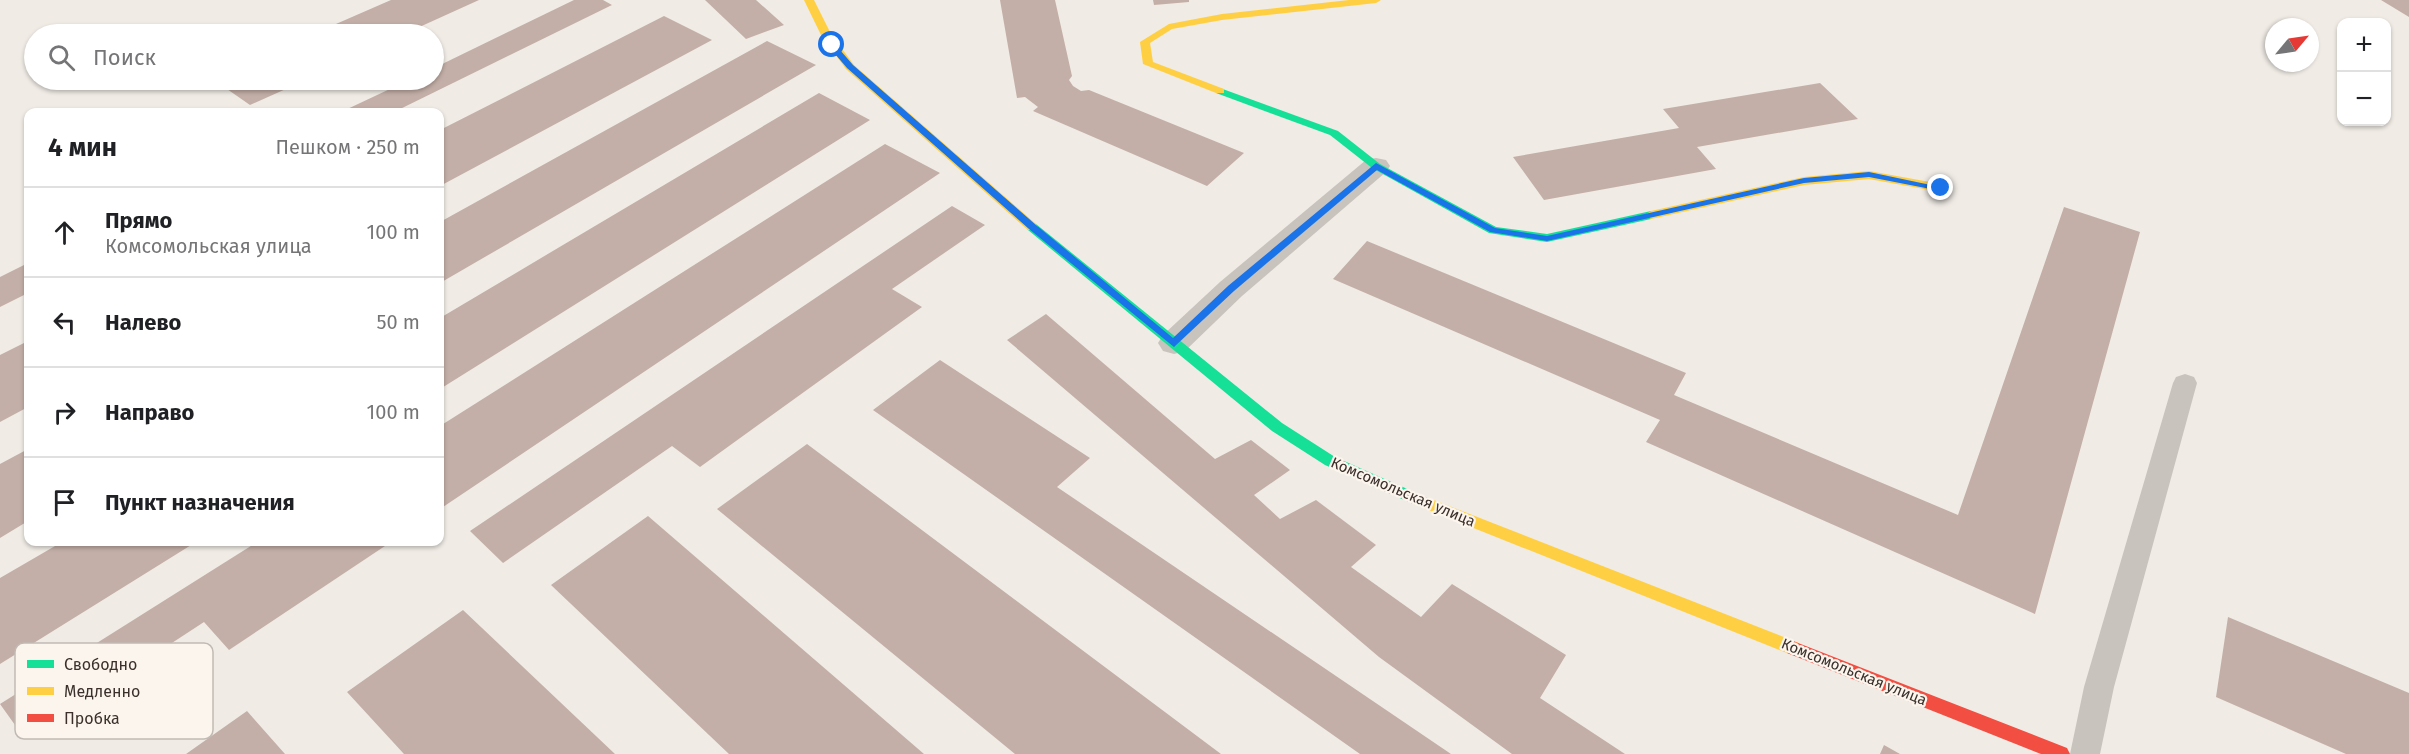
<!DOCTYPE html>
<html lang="ru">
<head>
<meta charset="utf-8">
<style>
	:root { --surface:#fff; --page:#f6f6f6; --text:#202124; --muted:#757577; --line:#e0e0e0 }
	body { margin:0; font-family:"Fira Sans",sans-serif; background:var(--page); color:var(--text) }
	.controls { position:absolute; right:18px; top:18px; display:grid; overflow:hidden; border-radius:12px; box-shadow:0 2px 4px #0004 }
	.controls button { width:54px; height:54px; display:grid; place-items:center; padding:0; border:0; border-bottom:2px solid var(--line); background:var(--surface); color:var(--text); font:30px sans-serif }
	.compass { position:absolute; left:2265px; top:18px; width:54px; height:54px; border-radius:50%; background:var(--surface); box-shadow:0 2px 4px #0004; rotate:61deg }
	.stop { position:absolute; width:18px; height:18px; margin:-14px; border:4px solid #1a73e8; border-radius:50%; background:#fff }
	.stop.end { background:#1a73e8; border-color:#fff; box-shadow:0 2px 6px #0008 }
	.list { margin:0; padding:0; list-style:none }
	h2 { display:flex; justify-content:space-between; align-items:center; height:78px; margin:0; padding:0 24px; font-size:26px }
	h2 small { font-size:20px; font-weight:400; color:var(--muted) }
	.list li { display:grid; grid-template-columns:39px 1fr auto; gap:18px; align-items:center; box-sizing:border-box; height:90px; padding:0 24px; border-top:2px solid var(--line) }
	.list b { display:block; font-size:22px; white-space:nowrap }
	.list p { margin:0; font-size:20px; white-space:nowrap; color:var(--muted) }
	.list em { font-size:20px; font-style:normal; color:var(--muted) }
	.icon { flex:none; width:33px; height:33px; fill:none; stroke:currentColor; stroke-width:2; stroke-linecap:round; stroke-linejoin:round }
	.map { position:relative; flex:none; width:2409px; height:754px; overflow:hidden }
	.search { position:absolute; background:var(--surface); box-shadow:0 2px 4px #0004; left:24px; top:24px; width:420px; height:66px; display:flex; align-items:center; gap:15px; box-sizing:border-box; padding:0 21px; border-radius:33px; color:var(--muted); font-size:22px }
	.panel { position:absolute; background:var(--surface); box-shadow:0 2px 4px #0004; left:24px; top:108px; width:420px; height:438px; border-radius:12px }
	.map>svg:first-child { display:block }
	.building { fill:#c3afa7 }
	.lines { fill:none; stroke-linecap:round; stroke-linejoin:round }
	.lane { fill:#c9c3be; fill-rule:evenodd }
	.street { fill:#c9c3be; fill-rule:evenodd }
	.fast { fill:#16e098; fill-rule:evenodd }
	.slow { fill:#ffcf43; fill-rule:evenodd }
	.jam { fill:#f24e42; fill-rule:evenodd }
	.route { fill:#1a73e8 }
	.labels { text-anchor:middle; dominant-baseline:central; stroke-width:4.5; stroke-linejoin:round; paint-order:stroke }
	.street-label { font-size:15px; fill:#3b302b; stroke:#fbf5ee }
	.key { fill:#fbf5ee; stroke:#c1bab4; stroke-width:1.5 }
	.key-label { font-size:16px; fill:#3b302b }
</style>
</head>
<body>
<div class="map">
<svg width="2409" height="754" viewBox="0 0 2409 754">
	<rect width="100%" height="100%" fill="#f0ebe5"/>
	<path class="building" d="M391,0H479L404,34H313Z
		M574,0H603L612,5L394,112H341L409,80H434V68Z
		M705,0H756L784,25L746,39Z
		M1000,0H1055L1072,76L1069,80L1073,86L1081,91L1089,90L1244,153L1207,186L1033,111L1038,107L1025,97L1017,98Z
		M1153,0H1189V2L1154,5Z
		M2381,0H2409V17Z
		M664,16L712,40L440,186V130Z
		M767,41L816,65L440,283V222Z
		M214,80H306L250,105Z
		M1820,83L1858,119L1697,147L1716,169L1544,200L1513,157L1679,128L1663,109Z
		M819,93L870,120L440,389V318Z
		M885,144L940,173L440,509V426Z
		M952,206L985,225L892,289L922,307L700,467L672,446L503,563L470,531Z
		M2064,207L2140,232L2035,614L1646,442L1660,420L1333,279L1367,241L1686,373L1674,395L1958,515Z
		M28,263V293L0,307V277Z
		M1046,314L1215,459L1251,440L1290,470L1254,495L1280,519L1316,500L1376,545L1351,567L1421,617L1452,584L1566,655L1540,698L1625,754H1512L1379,657L1007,340Z
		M28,341V407L0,422V355Z
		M940,360L1090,458L1057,487L1451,754H1360L873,410Z
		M807,444L1221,754H1015L717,509Z
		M28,449V521L0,538V464Z
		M648,516L924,754H729L551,585Z
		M62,542H196L0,664V578Z
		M257,542H391L229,650L204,622L25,739L0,704Z
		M463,610L615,754H404L347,692Z
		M2228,617L2409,693V754H2346L2216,697Z
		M247,711L285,754H186Z
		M1884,745L1900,754H1880Z"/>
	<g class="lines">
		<path class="lane" d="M2185,374L2194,377L2197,383L2114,687L2100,754H2070L2084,687L2173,383L2176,377Z"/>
		<path class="street" d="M1376,158L1386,160L1390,166L1386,172L1242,296L1185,351L1174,354L1163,351L1158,343L1163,335L1220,282L1366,160Z"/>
		<path class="fast" d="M1220,88L1338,131L1380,164L1496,227L1547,234L1651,211L1657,215L1651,219L1547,242L1489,233L1372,168L1330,135L1216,93V89Z
			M1032,223L1036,224L1282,423L1335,457L1421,495L1423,499L1421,503L1416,505L1411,503L1325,465L1272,431L1028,230L1026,227Z"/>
		<path class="slow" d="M804,0H814L831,34L854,65L1036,224L1038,227L1036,230H1028L846,69L821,35Z
			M1349,0H1381L1376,3L1222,20L1172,29L1150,43L1153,62L1224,89V93H1216L1143,64L1140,42L1169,24L1222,14Z
			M1869,171L1941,184L1947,188L1941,192L1869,179L1804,185L1651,219L1645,215L1651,211L1804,177Z
			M1416,493L1799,643L1801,648L1799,653L1793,655L1787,653L1411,503L1409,499L1411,495Z"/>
		<path class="jam" d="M1793,641L2067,748L2070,754H2041L1787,653L1785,648L1787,643Z"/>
	</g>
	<path class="route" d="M829,43H834L853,65L1036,225L1173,338L1228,286L1376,163L1495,228L1547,236L1804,178L1869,172L1945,188L1941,191L1869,177L1804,183L1547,241L1490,232L1377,170L1234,291L1174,347L1029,229L847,68L829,47Z"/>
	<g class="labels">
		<g class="street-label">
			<text transform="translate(1403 492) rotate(23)">Комсомольская улица</text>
			<text transform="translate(1854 672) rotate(22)">Комсомольская улица</text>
		</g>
	</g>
	<rect x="15" y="643" width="198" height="96" rx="9" class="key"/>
	<rect x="27" y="660" width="27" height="8" fill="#16e098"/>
	<rect x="27" y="687" width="27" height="8" fill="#ffcf43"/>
	<rect x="27" y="714" width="27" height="8" fill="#f24e42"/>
	<g class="key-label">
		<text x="64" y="670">Свободно</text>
		<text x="64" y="697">Медленно</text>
		<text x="64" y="724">Пробка</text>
	</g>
</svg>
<div class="controls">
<button>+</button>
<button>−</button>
</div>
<svg class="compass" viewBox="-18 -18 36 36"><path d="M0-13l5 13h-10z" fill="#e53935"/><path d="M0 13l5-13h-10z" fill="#757577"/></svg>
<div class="stop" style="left:832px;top:45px"></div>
<div class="stop end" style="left:1941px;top:188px"></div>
<div class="search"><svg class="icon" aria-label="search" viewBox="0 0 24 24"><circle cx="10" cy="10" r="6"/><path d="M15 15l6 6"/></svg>Поиск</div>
<section class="panel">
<h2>4 мин<small>Пешком · 250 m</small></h2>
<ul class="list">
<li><svg class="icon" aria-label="ahead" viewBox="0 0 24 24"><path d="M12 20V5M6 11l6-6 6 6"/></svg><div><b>Прямо</b><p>Комсомольская улица</p></div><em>100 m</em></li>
<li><svg class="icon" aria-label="left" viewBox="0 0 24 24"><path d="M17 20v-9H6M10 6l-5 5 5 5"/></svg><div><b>Налево</b></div><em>50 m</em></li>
<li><svg class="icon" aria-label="right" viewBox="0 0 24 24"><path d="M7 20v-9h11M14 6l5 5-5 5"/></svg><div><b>Направо</b></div><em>100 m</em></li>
<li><svg class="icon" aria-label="arrive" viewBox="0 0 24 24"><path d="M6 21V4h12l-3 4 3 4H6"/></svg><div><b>Пункт назначения</b></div></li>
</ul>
</section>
</div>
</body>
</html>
